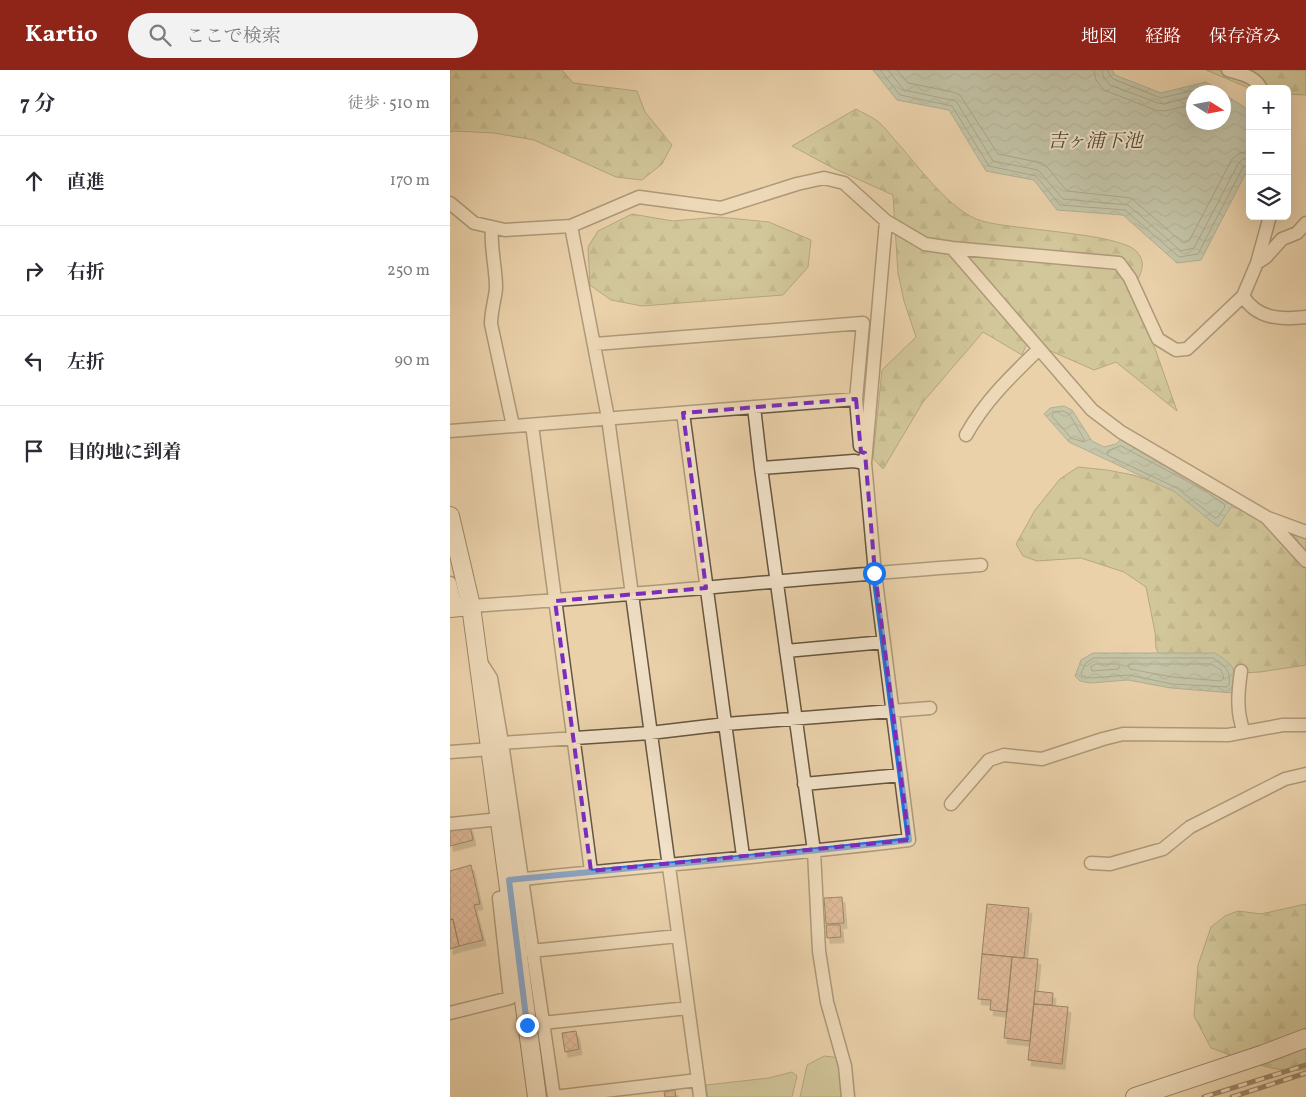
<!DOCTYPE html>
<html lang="ja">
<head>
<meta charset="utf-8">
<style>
	:root { --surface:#fff; --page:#f2f2f3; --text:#2b2b33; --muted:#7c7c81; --line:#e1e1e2; --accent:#8f2418 }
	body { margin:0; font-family:Vollkorn,"Noto Serif JP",serif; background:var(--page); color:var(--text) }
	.controls { position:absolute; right:15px; top:15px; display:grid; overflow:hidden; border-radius:8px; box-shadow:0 5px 20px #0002 }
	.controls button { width:45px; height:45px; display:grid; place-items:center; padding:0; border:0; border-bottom:1px solid var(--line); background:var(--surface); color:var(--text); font:25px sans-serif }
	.compass { position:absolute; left:736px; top:15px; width:45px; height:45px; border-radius:50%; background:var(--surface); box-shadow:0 5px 20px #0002; rotate:101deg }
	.stop { position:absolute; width:15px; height:15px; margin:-11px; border:4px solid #1a73e8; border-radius:50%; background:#fff }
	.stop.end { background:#1a73e8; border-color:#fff; box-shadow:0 1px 5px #0008 }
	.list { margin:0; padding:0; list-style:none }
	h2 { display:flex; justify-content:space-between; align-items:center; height:65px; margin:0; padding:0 20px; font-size:21px }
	h2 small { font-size:16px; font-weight:400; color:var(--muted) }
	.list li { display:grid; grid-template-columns:32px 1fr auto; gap:15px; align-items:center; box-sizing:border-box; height:90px; padding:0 20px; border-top:1px solid var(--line) }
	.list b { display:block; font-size:19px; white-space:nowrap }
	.list em { font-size:16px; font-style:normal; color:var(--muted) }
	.icon { flex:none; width:28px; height:28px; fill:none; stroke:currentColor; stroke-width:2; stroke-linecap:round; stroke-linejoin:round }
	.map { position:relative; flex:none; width:856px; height:1027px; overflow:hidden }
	header { display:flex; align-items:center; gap:30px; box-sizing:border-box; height:70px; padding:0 25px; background:var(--accent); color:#fff }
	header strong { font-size:24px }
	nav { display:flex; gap:28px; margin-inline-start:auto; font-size:18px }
	.search { width:350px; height:45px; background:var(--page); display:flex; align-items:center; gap:12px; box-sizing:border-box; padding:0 18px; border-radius:28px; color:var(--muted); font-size:19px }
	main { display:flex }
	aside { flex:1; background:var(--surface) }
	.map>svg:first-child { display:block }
	.green { fill:#b7bb88; stroke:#797452 }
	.forest { fill:url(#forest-firs); stroke:#797452 }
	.water { fill:url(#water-waves); stroke:#738070 }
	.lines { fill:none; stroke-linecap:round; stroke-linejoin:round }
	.shore { stroke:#6a7262; stroke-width:1 }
	.building { fill:url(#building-cross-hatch); stroke:#3b2d1b; filter:url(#shadow) }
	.street-casing { stroke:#67563f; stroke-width:15 }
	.secondary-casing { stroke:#3b2d1b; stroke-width:20 }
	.street { stroke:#f1e1c8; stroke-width:12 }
	.secondary { stroke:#f1e1c8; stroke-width:18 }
	.rail-casing { stroke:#3b2d1b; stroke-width:5 }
	.rail { stroke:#f1e1c8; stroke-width:3; stroke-dasharray:9; stroke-linecap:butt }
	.route { stroke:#1a73e8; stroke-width:6 }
	.marked { fill:none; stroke:#7b2cbf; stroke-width:4; stroke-dasharray:10 6; stroke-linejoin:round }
	.labels { text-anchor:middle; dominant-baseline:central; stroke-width:4; stroke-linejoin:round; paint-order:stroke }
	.water-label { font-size:19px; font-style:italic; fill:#4e4937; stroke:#f1e1c8 }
</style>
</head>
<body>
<header>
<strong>Kartio</strong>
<div class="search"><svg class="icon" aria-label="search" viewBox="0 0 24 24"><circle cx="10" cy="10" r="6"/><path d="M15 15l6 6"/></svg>ここで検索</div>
<nav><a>地図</a><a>経路</a><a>保存済み</a></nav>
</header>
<main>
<aside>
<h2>7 分<small>徒歩 · 510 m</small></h2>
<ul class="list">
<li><svg class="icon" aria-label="ahead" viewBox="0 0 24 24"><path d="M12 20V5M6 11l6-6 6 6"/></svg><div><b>直進</b></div><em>170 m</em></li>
<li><svg class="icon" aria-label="right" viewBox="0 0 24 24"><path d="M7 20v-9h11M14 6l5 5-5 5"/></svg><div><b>右折</b></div><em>250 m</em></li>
<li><svg class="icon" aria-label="left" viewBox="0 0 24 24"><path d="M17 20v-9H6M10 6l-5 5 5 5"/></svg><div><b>左折</b></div><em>90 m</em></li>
<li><svg class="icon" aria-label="arrive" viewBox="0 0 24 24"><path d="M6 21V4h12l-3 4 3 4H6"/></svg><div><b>目的地に到着</b></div></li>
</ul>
</aside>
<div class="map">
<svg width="856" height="1027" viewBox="0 0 856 1027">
	<defs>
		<pattern id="forest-firs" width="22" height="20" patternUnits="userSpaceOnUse" patternTransform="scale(1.25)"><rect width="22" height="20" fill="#b7bb88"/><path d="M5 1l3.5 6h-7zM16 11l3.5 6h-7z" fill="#96986e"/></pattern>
		<pattern id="water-waves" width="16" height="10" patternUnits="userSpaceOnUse" patternTransform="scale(1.25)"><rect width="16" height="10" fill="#98b7a8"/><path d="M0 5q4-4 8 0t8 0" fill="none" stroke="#7d9588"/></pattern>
		<pattern id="building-cross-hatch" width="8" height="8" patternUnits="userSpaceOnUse" patternTransform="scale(1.25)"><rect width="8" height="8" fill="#d39980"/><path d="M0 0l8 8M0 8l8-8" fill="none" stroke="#ac7d68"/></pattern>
		<filter id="shadow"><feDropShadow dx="3" dy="5.5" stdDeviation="0" flood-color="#0004"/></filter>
	</defs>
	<rect width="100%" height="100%" fill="#ead1aa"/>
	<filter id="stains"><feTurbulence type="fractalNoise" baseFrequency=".004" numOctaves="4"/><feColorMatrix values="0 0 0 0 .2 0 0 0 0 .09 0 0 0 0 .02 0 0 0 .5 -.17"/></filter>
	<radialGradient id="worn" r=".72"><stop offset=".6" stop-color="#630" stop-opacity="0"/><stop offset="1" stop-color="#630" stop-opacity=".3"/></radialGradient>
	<path class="green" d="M374,986L391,988L395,1027H350L357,995Z
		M342,1002L347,1006L342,1027H258L256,1015L319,1008Z"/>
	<path class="forest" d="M0,0H112L123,13L187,21L195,42L222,75L212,94L192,110L166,107L84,70L44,63L3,61L0,62Z
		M756,0H856V25L837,24V19H801Z
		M406,39C413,43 420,46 426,50C433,55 439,63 444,69C466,93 501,143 532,151C562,160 672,163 687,182C697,193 691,206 683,216L727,341L666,292L644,300L578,271L572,285L533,262L473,332L433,399L423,388L432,300L466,267L454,231L448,203L443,125L383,98L342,76Z
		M182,144L223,151L268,147L319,152L361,170L358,197L333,225L192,236L161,230L140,215L138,177L148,161Z
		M628,397L657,400L683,405L798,442L856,469V595L810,602L773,604L714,595L706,578L705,562L696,517L674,502L631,488L587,491L573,486L566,474L585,440L610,409Z
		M856,834V999C830,1006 786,987 761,978L744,946L748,895L761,857L775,846L788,841L811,844Z"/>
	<path class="water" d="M423,0H662L665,5L711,23L756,12L772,22H744V52H774V24L800,41V95L751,190L727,193L673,145L607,140L584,110L536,101L499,40L447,30Z
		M614,336L622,340L642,371L654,377L666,374L671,369L783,434L768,457L725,422L619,372L594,344L600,338Z
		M643,583H765C785,596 787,599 783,623L721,618L678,610L640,613L630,611L625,606L631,590Z"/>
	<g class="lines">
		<path class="shore" d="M430,0L450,25L502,36L539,96L586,106L610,135L675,140L729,187L748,184L793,97L800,94
			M438,0L454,20L506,31L543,91L588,100L613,129L678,135L731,181L744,178L788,94L793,89L800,88
			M447,0L458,13L503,22L510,25L548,84L592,93L598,98L617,121L681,128L733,173L739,171L782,89L790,83L800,81
			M644,0L646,10L654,20L705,40L715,41L744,34
			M652,0L654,8L660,15L708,33L714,34L744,26
			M658,0L659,4L663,9L711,28L754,18L763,22
			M613,341L619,344L634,369V372L621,368L602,346L603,343Z
			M671,376L752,419L774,434L775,437L768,447L765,448L727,418L657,385L658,381Z
			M644,588H763C775,595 781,601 779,615L777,617L722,614L679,605L640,608L632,606L631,603L636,593Z
			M646,594H668L670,597L668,599L642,601L641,597Z
			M681,594H761L771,600L774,608L771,611L722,607L680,599L678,596Z"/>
	</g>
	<path class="building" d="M20,756L23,770L0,776V758Z
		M21,795L30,834L24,835L33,870L9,876L3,849L0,850V801Z
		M392,827L394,853L376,854L374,828Z
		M537,834L579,838L574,888L532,884Z
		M3,849L9,876L0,879V850Z
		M376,855H390L391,867L377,868Z
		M532,884L562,887L557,942L540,940L541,930L528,929Z
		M562,887L588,889L580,971L554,968Z
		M585,921L603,923L602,935L584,934Z
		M584,934L618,937L612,994L578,990Z
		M126,961L129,979L115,982L112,963Z
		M225,1020L226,1027H215L214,1022Z"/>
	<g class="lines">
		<defs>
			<path id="street" d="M778,0C790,4 806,6 811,19
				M0,133L24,153L55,160L121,156L189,127L271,138L347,114L374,108L394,113L436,151L475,174L502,178L669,193L680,208L708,269L726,280L737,279L793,226L807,193L820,146
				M42,157C40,177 46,197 46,218C45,230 41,241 41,254L63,356
				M502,178L642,340L671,362L816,447L856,491
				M807,193L816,187L832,169L847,163L856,153
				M793,226C807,249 831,250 856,247
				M145,274L413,253L406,329L410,376
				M304,337L311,398L364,781L369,881L377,932L395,996L398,1027
				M233,343L293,786
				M82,355L141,801
				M0,361L406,329
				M516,365C535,331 561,306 589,279
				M311,398L404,391L415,393
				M818,448L856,462
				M0,513L6,537
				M21,536C191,525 361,507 531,495
				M336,581L434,572
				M30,591L41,608L52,673L104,1027L248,1010L158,348L121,156
				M791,601C788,622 786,642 794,662
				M52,673L200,663L276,654L480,638
				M0,682L41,679
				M354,714L451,705
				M501,734L539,690L554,685L592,689L653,669L673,664L778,665L833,655H856
				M0,754L50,749
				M641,793L660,794L713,779L740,757L835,709L856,704
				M64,810C196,796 328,786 459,770L425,503L415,393L436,151
				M81,881L228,866
				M0,943L60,928L49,828L61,825
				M92,953L238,938
				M248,1010L250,1027"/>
			<path id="secondary" d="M0,446L21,536L87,1027
				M0,538L21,536
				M685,1027L814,984L856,968"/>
		</defs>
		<use href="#street" class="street-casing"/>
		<use href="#secondary" class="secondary-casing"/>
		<use href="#street" class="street"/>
		<use href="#secondary" class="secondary"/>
		<defs>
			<path id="rail" d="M754,1027L856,995
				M782,1027L856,1003"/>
		</defs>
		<use href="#rail" class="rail-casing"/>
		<use href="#rail" class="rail"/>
	</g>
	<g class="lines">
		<path class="route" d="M77,955L59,810C193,796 326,786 459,770L424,503"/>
	</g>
	<path d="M0 0H856V1027H0ZM406,329L411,382L415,383L425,503L459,770L141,801L105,531L256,518L233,343Z" fill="#ead1aa" fill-opacity=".55" fill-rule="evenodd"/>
	<path class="marked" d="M406,329L411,382L415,383L425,503L459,770L141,801L105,531L256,518L233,343Z"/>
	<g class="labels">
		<g class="water-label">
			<text x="645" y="72">吉ヶ浦下池</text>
		</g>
	</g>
	<rect width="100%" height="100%" filter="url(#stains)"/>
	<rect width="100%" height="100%" fill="url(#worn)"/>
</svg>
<div class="controls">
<button>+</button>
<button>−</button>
<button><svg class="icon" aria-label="layers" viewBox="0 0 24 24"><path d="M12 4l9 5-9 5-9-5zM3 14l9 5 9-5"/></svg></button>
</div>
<svg class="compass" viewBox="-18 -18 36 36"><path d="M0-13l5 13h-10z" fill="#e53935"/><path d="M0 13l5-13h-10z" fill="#7c7c81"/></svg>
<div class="stop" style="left:424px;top:503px"></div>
<div class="stop end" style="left:77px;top:955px"></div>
</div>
</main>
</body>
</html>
